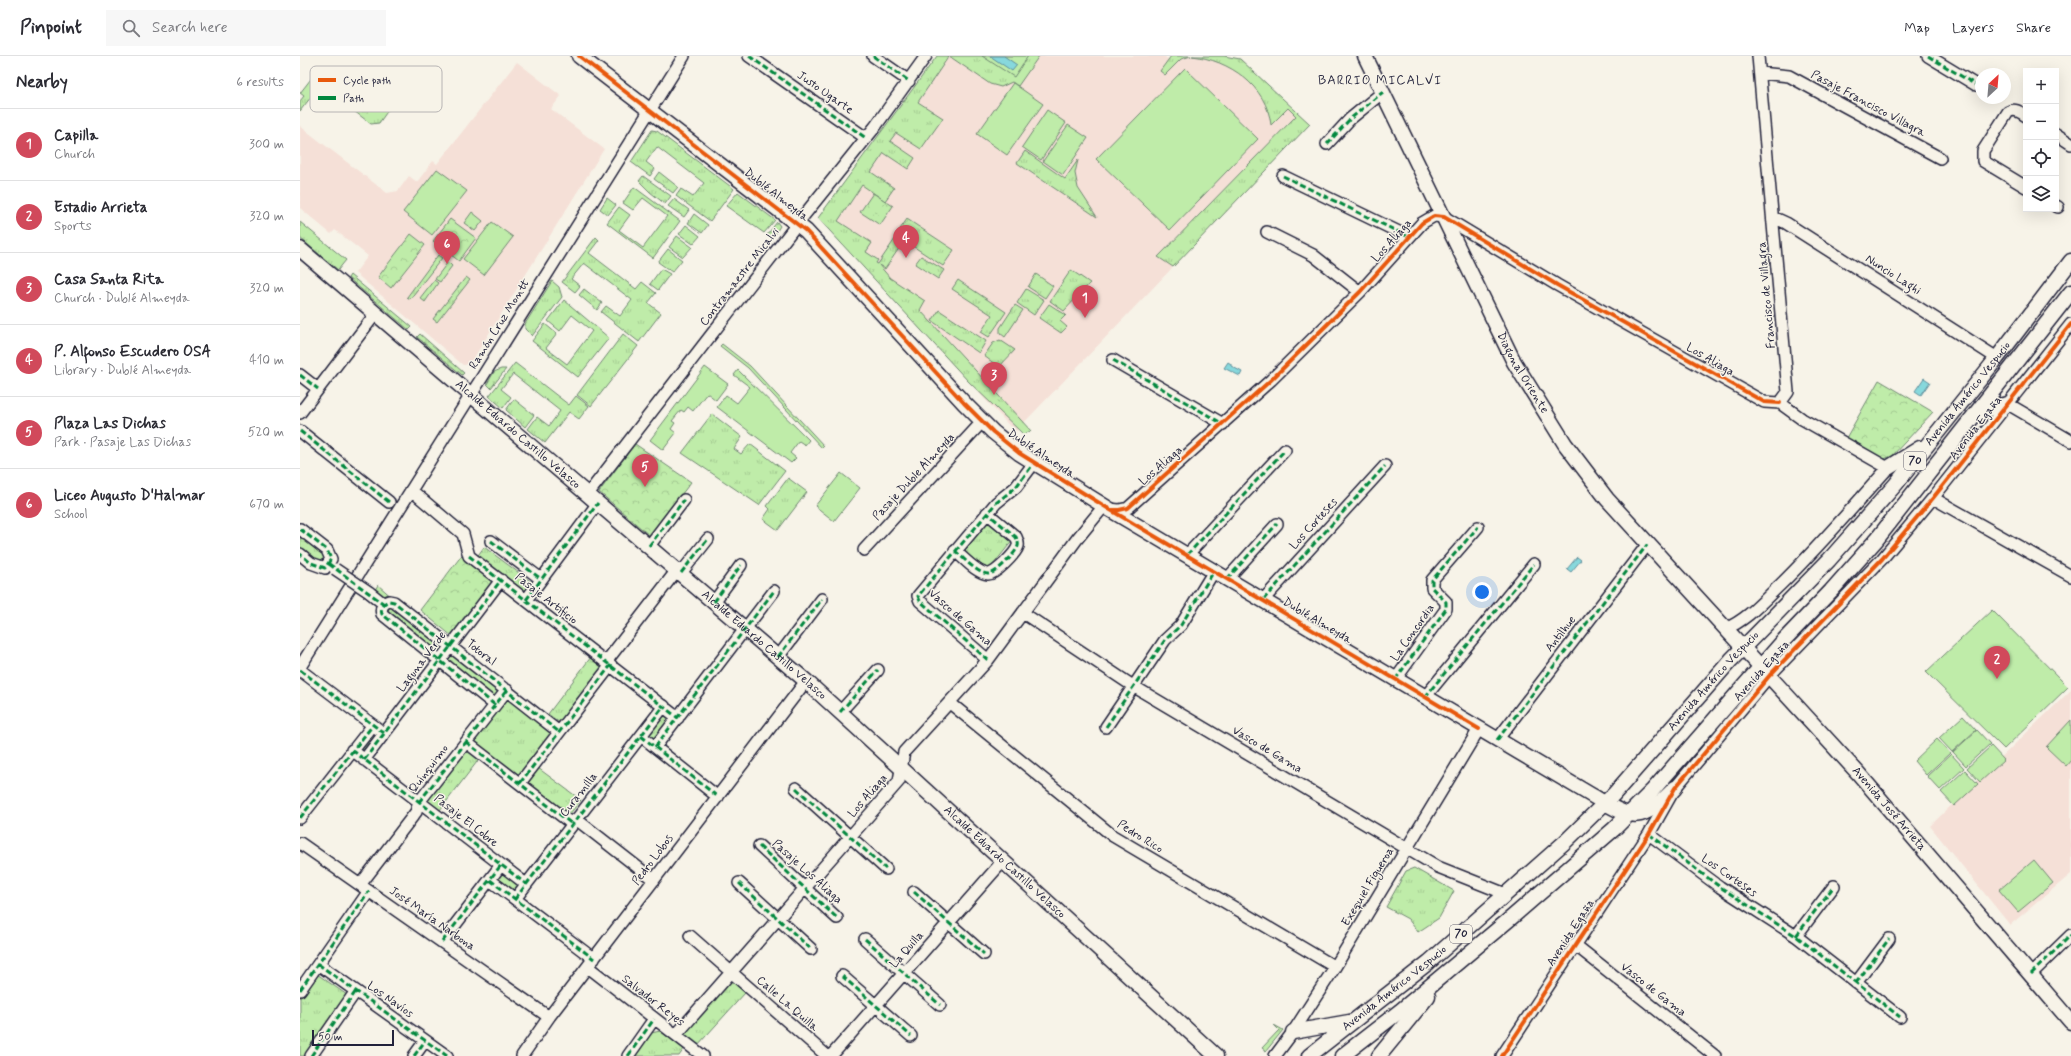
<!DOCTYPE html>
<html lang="en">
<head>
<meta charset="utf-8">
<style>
	:root { --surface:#fff; --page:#f7f7f7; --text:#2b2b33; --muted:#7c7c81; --line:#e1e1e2; --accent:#d1495b }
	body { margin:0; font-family:Mynerve,sans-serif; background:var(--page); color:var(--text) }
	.controls { position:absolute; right:12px; top:12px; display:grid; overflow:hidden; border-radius:0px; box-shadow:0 4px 16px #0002 }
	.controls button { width:36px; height:36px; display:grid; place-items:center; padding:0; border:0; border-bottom:1px solid var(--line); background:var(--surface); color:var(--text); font:20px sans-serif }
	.compass { position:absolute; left:1675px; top:12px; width:36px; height:36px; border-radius:50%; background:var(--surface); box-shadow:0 4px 16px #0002; rotate:26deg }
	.scale { position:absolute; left:12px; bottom:10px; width:82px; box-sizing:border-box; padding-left:4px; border:2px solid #22223b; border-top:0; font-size:11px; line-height:14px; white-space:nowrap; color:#22223b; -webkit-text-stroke:3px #f7f3e8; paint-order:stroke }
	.you { position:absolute; left:1182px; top:536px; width:14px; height:14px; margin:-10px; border:3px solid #fff; border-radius:50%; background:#1a73e8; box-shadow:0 0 0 6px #1a73e833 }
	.badge { display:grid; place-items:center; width:26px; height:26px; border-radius:50%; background:var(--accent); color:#fff; font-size:13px; font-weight:700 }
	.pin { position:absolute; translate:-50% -33px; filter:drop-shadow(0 1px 2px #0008) }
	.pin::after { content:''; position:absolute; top:21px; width:14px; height:12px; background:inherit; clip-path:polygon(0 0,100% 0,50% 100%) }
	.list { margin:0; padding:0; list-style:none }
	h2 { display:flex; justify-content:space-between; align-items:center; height:52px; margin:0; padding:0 16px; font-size:17px }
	h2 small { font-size:13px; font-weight:400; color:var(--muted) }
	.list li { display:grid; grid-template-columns:26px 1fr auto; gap:12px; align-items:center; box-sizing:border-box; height:72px; padding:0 16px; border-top:1px solid var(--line) }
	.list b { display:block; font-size:15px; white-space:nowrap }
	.list p { margin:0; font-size:13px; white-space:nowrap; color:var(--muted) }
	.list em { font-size:13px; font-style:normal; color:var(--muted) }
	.icon { flex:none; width:22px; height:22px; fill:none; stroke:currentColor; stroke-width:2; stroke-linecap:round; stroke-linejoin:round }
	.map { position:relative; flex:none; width:1771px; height:1000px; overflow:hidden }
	header { display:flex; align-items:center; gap:24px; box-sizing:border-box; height:56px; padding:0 20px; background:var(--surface); border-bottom:1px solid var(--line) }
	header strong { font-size:19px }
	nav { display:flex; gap:22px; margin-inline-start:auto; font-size:14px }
	.search { width:280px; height:36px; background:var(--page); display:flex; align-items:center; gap:10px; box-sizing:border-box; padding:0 14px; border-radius:0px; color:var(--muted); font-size:15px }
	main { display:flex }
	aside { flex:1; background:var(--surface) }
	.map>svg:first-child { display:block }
	.built { fill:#f5e0d7 }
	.grass { fill:url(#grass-tufts); stroke:#708772 }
	.park { fill:url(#park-crowns); stroke:#708772 }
	.garden { fill:#bfeca9; stroke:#708772 }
	.water { fill:#87d8dc; stroke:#5f8f9c }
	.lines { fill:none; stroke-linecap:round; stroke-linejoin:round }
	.minor-casing { stroke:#22223b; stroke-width:14 }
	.major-casing { stroke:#22223b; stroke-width:17 }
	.minor { stroke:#f7f3e8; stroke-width:11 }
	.major { stroke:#f7f3e8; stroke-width:14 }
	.minor-bridge-casing { stroke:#22223b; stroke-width:14; stroke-linecap:butt }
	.minor-bridge { stroke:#f7f3e8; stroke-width:11 }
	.quiet { stroke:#00873e; stroke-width:3; stroke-dasharray:6 3; stroke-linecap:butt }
	.cycleway-casing { stroke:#f7f3e8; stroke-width:6 }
	.cycleway { stroke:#e8590c; stroke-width:4 }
	.labels { text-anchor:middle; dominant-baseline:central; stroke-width:3; stroke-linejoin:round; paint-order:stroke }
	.shield { fill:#f7f3e8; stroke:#62616f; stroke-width:1 }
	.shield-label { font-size:11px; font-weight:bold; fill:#22223b }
	.street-label { font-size:12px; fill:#22223b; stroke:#f7f3e8 }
	.neighbourhood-label { font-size:13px; letter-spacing:1px; fill:#22223b; stroke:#f7f3e8 }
	.key { fill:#f7f3e8; stroke:#b7b4b4; stroke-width:1 }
	.key-label { font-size:11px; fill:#22223b }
</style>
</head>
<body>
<header>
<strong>Pinpoint</strong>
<div class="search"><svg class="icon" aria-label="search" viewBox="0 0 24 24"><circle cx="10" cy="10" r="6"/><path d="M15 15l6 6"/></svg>Search here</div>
<nav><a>Map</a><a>Layers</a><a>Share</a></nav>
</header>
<main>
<aside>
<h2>Nearby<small>6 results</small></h2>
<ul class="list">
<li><span class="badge">1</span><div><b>Capilla</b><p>Church</p></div><em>300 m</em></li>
<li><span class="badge">2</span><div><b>Estadio Arrieta</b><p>Sports</p></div><em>320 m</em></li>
<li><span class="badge">3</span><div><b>Casa Santa Rita</b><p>Church · Dublé Almeyda</p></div><em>320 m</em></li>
<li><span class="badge">4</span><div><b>P. Alfonso Escudero OSA</b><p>Library · Dublé Almeyda</p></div><em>410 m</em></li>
<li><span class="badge">5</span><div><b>Plaza Las Dichas</b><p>Park · Pasaje Las Dichas</p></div><em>520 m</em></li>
<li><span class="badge">6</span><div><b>Liceo Augusto D'Halmar</b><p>School</p></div><em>670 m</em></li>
</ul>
</aside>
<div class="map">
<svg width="1771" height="1000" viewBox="0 0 1771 1000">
	<defs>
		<pattern id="grass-tufts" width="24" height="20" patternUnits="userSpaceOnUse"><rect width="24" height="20" fill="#bfeca9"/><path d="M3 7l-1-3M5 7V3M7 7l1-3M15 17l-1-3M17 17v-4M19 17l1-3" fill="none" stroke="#a4ca92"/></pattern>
		<pattern id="park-crowns" width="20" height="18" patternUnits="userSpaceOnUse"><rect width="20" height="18" fill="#bfeca9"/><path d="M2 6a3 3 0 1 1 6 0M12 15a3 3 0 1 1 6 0" fill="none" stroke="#a4ca92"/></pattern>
	</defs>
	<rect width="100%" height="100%" fill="#f7f3e8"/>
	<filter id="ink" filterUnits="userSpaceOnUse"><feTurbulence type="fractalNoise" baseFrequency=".025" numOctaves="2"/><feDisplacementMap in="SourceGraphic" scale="8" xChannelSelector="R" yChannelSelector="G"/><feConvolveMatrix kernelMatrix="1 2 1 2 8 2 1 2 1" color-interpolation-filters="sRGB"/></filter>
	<g filter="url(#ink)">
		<path class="built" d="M643,0H864L869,4L871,0H924L934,2L944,7L952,16L1010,68L715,376L520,163Z
			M217,6L261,40L251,53L304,93L170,308L163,309L55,217L68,200L35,174L31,178L0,152V70L87,137L98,135L109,120L117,126L133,105L137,108Z
			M1771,634V818L1710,869L1630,770Z"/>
		<path class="grass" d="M637,0H739L718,30L712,26L701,31L690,28L649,0L618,46L643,62L621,93L596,77L590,85L615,102L608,113L584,97L571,116L594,132L585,145L562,129L538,165L572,187L566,196L578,204L576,207L578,208L595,183L602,188L585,213L579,209L590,222L625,245L620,254L731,375L723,378L668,325L518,162Z
			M871,0H891L881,3L865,19L860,15Z
			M892,0H924L940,3L1010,68L873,211L858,201L996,60L988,52L971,69C967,30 929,4 892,0Z
			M14,19L23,26L0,55V45L4,40L0,37Z
			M61,19L91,42V50L79,67L71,68L41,45L40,37L53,20Z
			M352,74L357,75L434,133L410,165L376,140L381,133L393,141L404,127L357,91L346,106L355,113L350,120L331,106Z
			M725,95L765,123L778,104L775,117L778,132L797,161L717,107Z
			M359,116L378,131L373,137L354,123Z
			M343,120L371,140L365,148L350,136L339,125Z
			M334,131L380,165L353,202L307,167L319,151L330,159L319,174L343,192L367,160L343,142L333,154L323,147Z
			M438,136L475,164L464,177L426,150Z
			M307,142L316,149L308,159L300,153Z
			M374,143L389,154L384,161L368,150Z
			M394,158L408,169L402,177L388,167Z
			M607,163L654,194L643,210L596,179Z
			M0,166L46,204L38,214L0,182Z
			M477,166L480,170L473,181L467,179Z
			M386,169L400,180L393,188L379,178Z
			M377,180L392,191L383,201L369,191Z
			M296,181L299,184L289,197L336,233L342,226L356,237L348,247L361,257L339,286L301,256L306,250L320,260L332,244L284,207L271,223L280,230L275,236L262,226Z
			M368,193L382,204L372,216L358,206Z
			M138,199L142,202L110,243L107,241Z
			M621,200L644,214L638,223L615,208Z
			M148,206L152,210L140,226L135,223Z
			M361,213L370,218L358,234L350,228Z
			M771,214L790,227L764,255L750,245Z
			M736,218L753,230L745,242L728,231Z
			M50,219L112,271L109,274L48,222Z
			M166,221L170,224L137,266L133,263Z
			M134,224L138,227L125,246L120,242Z
			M658,224L706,256L689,281L681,276L692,259L652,233Z
			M252,225L259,231L262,241L232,280L225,273V268Z
			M284,233L302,247L297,254L279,239Z
			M726,233L744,244L734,259L717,247Z
			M264,244L309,282L278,321L232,285L245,268L257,278L246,292L267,308L292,275L272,259L260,275L248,265Z
			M749,248L766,259L760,265L767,271L761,277L739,262Z
			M715,249L723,254L705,281L700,277V272Z
			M639,254L686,285L679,297L632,265Z
			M120,278L164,317L162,319L117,281Z
			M323,278L338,290L291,350L277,339Z
			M700,284L715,294L699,311L684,300L693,287Z
			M215,307L269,349L276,340L289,350L279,363L269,356L245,387L228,373L237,361L249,370L260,355L213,318L201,333L211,341L203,352L189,340Z
			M201,313H206L191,332L187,328L194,316Z
			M214,343L234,359L225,371L206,354Z
			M412,358L442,381L434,393L441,398L450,388L485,415L459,449L382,397Z
			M488,422L507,436L478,474L463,463L470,453L467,450Z
			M689,465L713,484L688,515L664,495Z
			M0,477L27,497L19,508L0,494Z
			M184,491L234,528L224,541L176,502Z
			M78,529L147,589L140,600L69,543Z
			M155,589L204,628L194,641L145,604Z
			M291,601L303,610L260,667L248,658Z
			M208,636L256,674L219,724L170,685Z
			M363,655L374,663L356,686L345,678Z
			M73,673L80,678L66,696L59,691Z
			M167,692L180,702L140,754L126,744Z
			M238,712L281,744L269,759L227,726Z
			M1114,812L1154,835L1139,862L1118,876L1108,863L1086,851L1106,815Z
			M202,814L221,829L215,838L195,824Z
			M17,918L47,939L5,1000H0V942Z
			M431,924L445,937L397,990L383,978Z
			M974,969L983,974L966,995L962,992L979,974Z
			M360,975L384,993L379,1000H335L351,977Z"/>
		<path class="park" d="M573,137L593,150L580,169L560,156Z
			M150,163L176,182L159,205L133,185Z
			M111,178L125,189L91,232L78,221Z
			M1579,324L1633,356L1592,400L1584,403L1546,382Z
			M335,388L391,426L350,480L299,436Z
			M162,499L196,526L153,581L120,554Z"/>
		<path class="garden" d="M682,0H728L714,21Z
			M885,12L958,83L870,174L796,103Z
			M713,27L743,48L707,99L677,78Z
			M747,54L766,67L741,104L722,91Z
			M768,69L788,82L763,119L743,105Z
			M137,113L167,135L132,179L103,156Z
			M172,156L183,165L175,175L164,167Z
			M192,166L213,181L184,219L163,203Z
			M422,288L450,310L524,390L522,392L448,312L420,290Z
			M405,311L428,328L416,344L407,337L393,355L388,351L384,356L381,354L372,365L375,367L371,373L376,377L363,394L350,384Z
			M438,314L509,384L505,389L499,385L490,397L496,402L491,407L417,351L426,339L437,347L450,331L434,319Z
			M541,417L560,432L534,465L515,450Z
			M1692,554L1768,631L1704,693L1626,616Z
			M1663,660L1676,674L1652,696L1639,682Z
			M1771,664V704L1766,710L1746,691Z
			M1677,674L1690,688L1666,710L1653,696Z
			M1637,683L1650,697L1626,719L1614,705Z
			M1691,690L1704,704L1680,726L1667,712Z
			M1651,698L1664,712L1640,734L1627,720Z
			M1665,714L1678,728L1654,750L1641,736Z
			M1734,804L1753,827L1718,856L1699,834Z"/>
		<path class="water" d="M690,0H704L717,9L712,15Z
			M928,306L931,308V310L942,316L940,320L924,312Z
			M1624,322L1630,326L1621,339L1615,335Z
			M1277,501L1281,504L1271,516L1267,513Z"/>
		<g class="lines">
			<defs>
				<path id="minor" d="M449,0L566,82
					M573,0L609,25
					M1458,0L1488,336L1480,347
					M1628,0L1676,29
					M1460,17L1489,20L1640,102
					M1726,60C1720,56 1715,52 1708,56L1683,95V105L1726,131
					M1756,78L1771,88
					M1027,88L1050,63L1083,36
					M983,120L1109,181
					M1756,150L1758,151
					M1473,161L1486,167L1697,302
					M967,176L1013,199L1060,236
					M813,304L923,368
					M0,319L18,333
					M1708,348L1771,385
					M0,357L76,257
					M0,375L89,446
					M111,434L163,478L169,500L378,662
					M288,438L497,168L575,71L626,0
					M1633,442L1771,520
					M809,453L819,454L828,452L971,324L1060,236L1122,167L1134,160L1144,161L1257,229L1464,346L1480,347
					M0,473L27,494L31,503L25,512L11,507L0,498
					M191,485L241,523
					M349,490L384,444
					M564,494L682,366
					M655,495C664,502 676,517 688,518C695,519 716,497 718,490C719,487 717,484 716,481L687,457
					M887,499L985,394
					M381,517L408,483
					M927,523L977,468
					M69,536L84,548
					M226,544L298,447
					M963,544L1085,410
					M414,546L441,509
					M723,557L833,630L1138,811L1206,838
					M1425,573C1447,564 1463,545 1480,529C1518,492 1552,452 1588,412L1502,363L1480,347
					M478,601L522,543
					M688,604L620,545L618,540L696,447L716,431L734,407
					M306,606L377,514
					M0,611L384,0
					M0,614L78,673
					M1095,624L1146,553V546L1132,532V524L1178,471
					M1125,641L1234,508
					M650,647L813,780L1035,911
					M195,649L82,558C80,552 83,547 89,545L94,546L259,676
					M540,656L578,614
					M806,671L865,584L881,569L914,515
					M341,680L418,741
					M1197,684L1347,489
					M166,686L272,768
					M355,691L474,535
					M52,694L226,828
					M64,704L201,524
					M220,727L311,609
					M496,732L586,813
					M0,762L73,669
					M276,763L354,824
					M1349,778L1420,831L1496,880L1600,961
					M0,787L249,961
					M459,790L537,862
					M190,824L294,903
					M439,827L511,893
					M60,829L116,756L119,746L207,634
					M614,836L684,898
					M215,843L364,650
					M390,880L527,1000
					M1496,880L1534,830
					M565,883L640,949
					M142,886L201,809
					M1274,888L1415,1000
					M18,908L147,1000
					M288,911L403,1000
					M1731,918L1771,879
					M542,920L611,980
					M1556,927L1589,883
					M0,934L69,835
					M376,979L599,725L604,696L688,604L777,483L804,450
					M11,1000L56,935
					M114,1000L125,985
					M222,1000L249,961L506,625
					M328,1000L354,963
					M531,1000L703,805
					M975,1000L993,976L1035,911L1179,673
					M1202,1000L1349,778L1375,732L1470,619L1582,503L1633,442L1771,268"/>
				<g id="major">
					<path d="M279,0L506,175L664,347L693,376L719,397L809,453L1291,739C1333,763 1338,770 1375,732"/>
					<path id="s1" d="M1065,0L1214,306L1265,388L1307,443L1558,717L1771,966"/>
					<path id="s2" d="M0,193L506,625L916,1000"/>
					<path d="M1677,358L1693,351L1708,348"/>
					<path d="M1588,412L1620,392"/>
					<path d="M993,976L1049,966"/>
					<path id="s3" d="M1009,1000L1129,906L1266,785L1314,738L1431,604L1529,504L1596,428L1697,302L1771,205"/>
					<path d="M1042,1000L1100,955L1211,862L1314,773L1352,735L1484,584L1531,535L1577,483L1771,236"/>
					<path d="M1079,1000L1128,940"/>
				</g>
			</defs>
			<use href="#minor" class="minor-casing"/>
			<use href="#major" class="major-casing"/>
			<use href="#minor" class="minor"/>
			<use href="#major" class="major"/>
			<defs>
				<path id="minor-bridge" d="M35,513L69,536"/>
			</defs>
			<use href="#minor-bridge" class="minor-bridge-casing"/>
			<use href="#minor-bridge" class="minor-bridge"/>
			<path class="quiet" d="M449,0L566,82
				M573,0L609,25
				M1628,0L1676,29
				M1027,88L1050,63L1083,36
				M983,120L1109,181
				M813,304L923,368
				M0,319L18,333
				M0,375L89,446
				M0,473L27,494L31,503L25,512L11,507L0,498
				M191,485L241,523
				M349,490L384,444
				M655,495C664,502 676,517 688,518C695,519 716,497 718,490C719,487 717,484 716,481L687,457
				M887,499L985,394
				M169,500L378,662
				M29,508L84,548
				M381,517L408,483
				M927,523L977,468
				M226,544L298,447
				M963,544L1085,410
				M414,546L441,509
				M478,601L522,543
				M688,604L620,545L618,540L696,447L716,431L734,407
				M0,614L84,677
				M1095,624L1146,553V546L1132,532V524L1178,471
				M1125,641L1234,508
				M195,649L82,558C80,552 83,547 89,545L94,546L259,676
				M540,656L578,614
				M806,671L865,584L881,569L914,515
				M341,680L418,741
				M1197,684L1347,489
				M166,686L272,768
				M355,691L474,535
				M52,694L226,828
				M64,704L201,524
				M220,727L311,609
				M496,732L586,813
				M119,746L207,634
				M0,762L73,669
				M1349,778L1420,831L1496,880L1600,961
				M459,790L537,862
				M190,824L294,903
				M439,827L511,893
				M614,836L684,898
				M215,843L364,650
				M1496,880L1534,830
				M565,883L640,949
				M142,886L201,809
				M18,908L147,1000
				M1731,918L1771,879
				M542,920L611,980
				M1556,927L1589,883
				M0,934L69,835
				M11,1000L56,935
				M114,1000L125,985
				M328,1000L354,963"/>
			<defs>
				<path id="cycleway" d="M279,0L506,175L664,347L693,376L719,397L809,453L1179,673
					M811,454H819L828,452L971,324L1060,236L1122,167L1134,160L1144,161L1257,229L1464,346L1480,347
					M1202,1000L1349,778L1375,732L1470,619L1582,503L1633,442L1771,268"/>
			</defs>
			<use href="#cycleway" class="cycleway-casing"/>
			<use href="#cycleway" class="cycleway"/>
		</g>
	</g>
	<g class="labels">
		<g class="shield">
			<rect x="1604" y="396" width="22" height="18" rx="3"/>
			<rect x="1150" y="869" width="22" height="18" rx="3"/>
		</g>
		<g class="shield-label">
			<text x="1615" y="405">70</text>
			<text x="1161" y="878">70</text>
		</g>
		<g class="street-label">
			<text transform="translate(525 37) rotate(35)">Justo Ugarte</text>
			<text transform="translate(1568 48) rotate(28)">Pasaje Francisco Villagra</text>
			<text transform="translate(476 139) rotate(38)">Dublé Almeyda</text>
			<text transform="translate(1092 185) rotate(-48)">Los Aliaga</text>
			<text transform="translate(1593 219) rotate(33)">Nuncio Laghi</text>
			<text transform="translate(440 221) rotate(-52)">Contramaestre Micalvi</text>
			<text transform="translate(1467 239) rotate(-95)">Francisco de Villagra</text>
			<text transform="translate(200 268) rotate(-58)">Ramón Cruz Montt</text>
			<text transform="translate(1410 304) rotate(30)">Los Aliaga</text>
			<text stroke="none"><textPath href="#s1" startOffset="354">Diagonal Oriente</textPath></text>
			<text stroke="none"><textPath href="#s3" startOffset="937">Avenida Américo Vespucio</textPath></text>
			<text transform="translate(1676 372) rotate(-52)">Avenida Egaña</text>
			<text stroke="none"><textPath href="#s2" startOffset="286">Alcalde Eduardo Castillo Velasco</textPath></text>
			<text transform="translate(741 398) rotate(34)">Dublé Almeyda</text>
			<text transform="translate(861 410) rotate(-41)">Los Aliaga</text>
			<text transform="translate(614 421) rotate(-47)">Pasaje Duble Almeyda</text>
			<text transform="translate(1014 468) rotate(-48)">Los Corteses</text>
			<text transform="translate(246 543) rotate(38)">Pasaje Artificio</text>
			<text transform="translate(660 562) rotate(41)">Vasco de Gama</text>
			<text transform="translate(1017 565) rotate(31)">Dublé Almeyda</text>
			<text transform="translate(1113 577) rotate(-55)">La Concordia</text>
			<text transform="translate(1261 578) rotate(-52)">Antilhue</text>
			<text stroke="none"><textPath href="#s2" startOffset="610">Alcalde Eduardo Castillo Velasco</textPath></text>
			<text transform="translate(181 597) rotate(38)">Totoral</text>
			<text transform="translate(122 606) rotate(-53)">Laguna Verde</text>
			<text transform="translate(1462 615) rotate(-48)">Avenida Egaña</text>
			<text stroke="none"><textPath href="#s3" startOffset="553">Avenida Américo Vespucio</textPath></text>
			<text transform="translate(967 694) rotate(31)">Vasco de Gama</text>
			<text transform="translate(129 713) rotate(-53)">Quínquimo</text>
			<text transform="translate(279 739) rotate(-52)">Curamilla</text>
			<text transform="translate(568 740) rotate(-49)">Los Aliaga</text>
			<text stroke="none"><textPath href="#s1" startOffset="925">Avenida José Arrieta</textPath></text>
			<text transform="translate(166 765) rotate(38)">Pasaje El Cobre</text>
			<text transform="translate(840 781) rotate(32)">Pedro Rico</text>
			<text transform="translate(353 804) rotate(-53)">Pedro Lobos</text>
			<text stroke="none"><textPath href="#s2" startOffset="934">Alcalde Eduardo Castillo Velasco</textPath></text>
			<text transform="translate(507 816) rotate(42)">Pasaje Los Aliaga</text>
			<text transform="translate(1429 820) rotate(35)">Los Corteses</text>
			<text transform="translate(1068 831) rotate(-59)">Exequiel Figueroa</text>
			<text transform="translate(132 863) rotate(35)">José María Narbona</text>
			<text transform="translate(1271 877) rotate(-57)">Avenida Egaña</text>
			<text transform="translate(607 894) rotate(-49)">La Quilla</text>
			<text stroke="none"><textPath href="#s3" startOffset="109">Avenida Américo Vespucio</textPath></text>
			<text transform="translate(1353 934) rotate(38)">Vasco de Gama</text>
			<text transform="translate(90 944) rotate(35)">Los Navíos</text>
			<text transform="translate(353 945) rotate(38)">Salvador Reyes</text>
			<text transform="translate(487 948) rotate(41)">Calle La Quilla</text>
		</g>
		<g class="neighbourhood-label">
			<text x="1080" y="24">BARRIO MICALVI</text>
		</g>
	</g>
	<rect x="10" y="10" width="132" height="46" rx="6" class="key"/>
	<rect x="18" y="22" width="18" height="4" fill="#e8590c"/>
	<rect x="18" y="40" width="18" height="4" fill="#00873e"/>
	<g class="key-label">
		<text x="43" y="28">Cycle path</text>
		<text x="43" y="46">Path</text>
	</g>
</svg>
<div class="controls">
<button>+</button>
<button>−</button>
<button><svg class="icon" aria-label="locate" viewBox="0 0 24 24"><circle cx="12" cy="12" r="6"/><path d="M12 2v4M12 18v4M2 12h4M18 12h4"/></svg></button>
<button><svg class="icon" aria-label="layers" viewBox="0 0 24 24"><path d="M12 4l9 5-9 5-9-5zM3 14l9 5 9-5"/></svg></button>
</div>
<svg class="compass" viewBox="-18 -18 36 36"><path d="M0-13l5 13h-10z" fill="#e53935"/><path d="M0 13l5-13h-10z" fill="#7c7c81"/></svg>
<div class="scale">50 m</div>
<div class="you"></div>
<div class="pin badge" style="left:785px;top:262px">1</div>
<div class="pin badge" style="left:1697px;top:623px">2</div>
<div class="pin badge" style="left:694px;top:339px">3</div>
<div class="pin badge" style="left:606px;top:202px">4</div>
<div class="pin badge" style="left:345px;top:431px">5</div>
<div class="pin badge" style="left:147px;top:208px">6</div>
</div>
</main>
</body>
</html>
